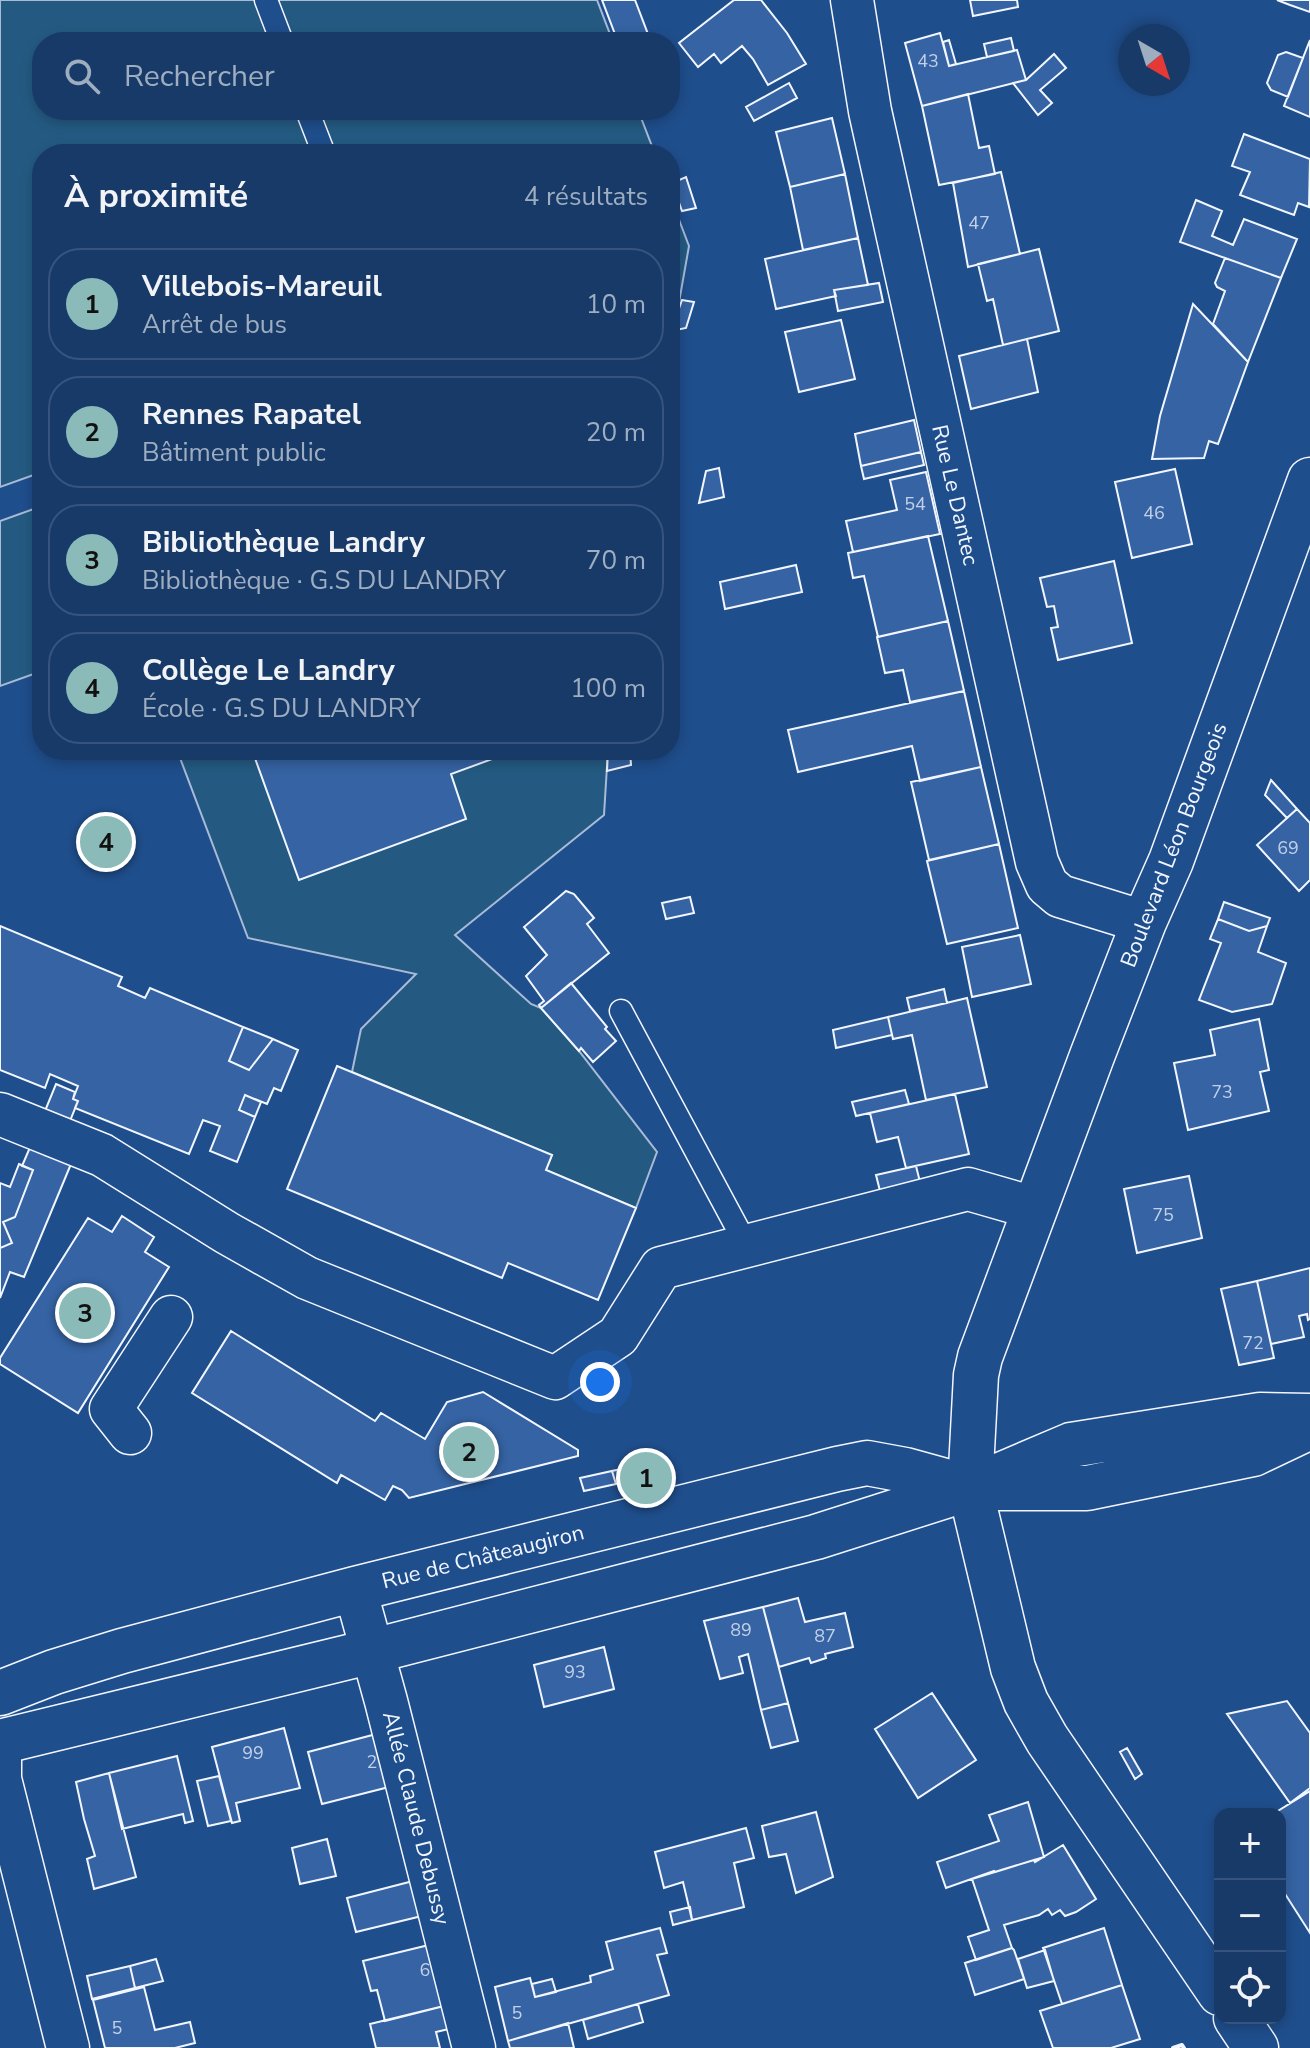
<!DOCTYPE html>
<html lang="fr">
<head>
<meta charset="utf-8">
<style>
	:root { --surface:#173a69; --page:#20416f; --text:#f1f3f6; --muted:#9eadc0; --line:#36547d; --accent:#8bbbb9 }
	body { margin:0; font-family:"Nunito Sans",sans-serif; background:var(--page); color:var(--text) }
	.controls { position:absolute; right:24px; bottom:24px; display:grid; overflow:hidden; border-radius:16px; box-shadow:0 4px 12px #0003 }
	.controls button { width:72px; height:72px; display:grid; place-items:center; padding:0; border:0; border-bottom:2px solid var(--line); background:var(--surface); color:var(--text); font:40px sans-serif }
	.compass { position:absolute; left:1118px; top:24px; width:72px; height:72px; border-radius:50%; background:var(--surface); box-shadow:0 4px 12px #0003; rotate:141deg }
	.you { position:absolute; left:600px; top:1382px; width:28px; height:28px; margin:-20px; border:6px solid #fff; border-radius:50%; background:#1a73e8; box-shadow:0 0 0 12px #1a73e833 }
	.badge { display:grid; place-items:center; width:52px; height:52px; border-radius:50%; background:var(--accent); color:#111; font-size:26px; font-weight:700 }
	.pin { position:absolute; translate:-50% -50%; border:4px solid #fff; box-shadow:0 2px 8px #0006 }
	.list { margin:0; padding:0; list-style:none }
	h2 { display:flex; justify-content:space-between; align-items:center; height:104px; margin:0; padding:0 32px; font-size:34px }
	h2 small { font-size:26px; font-weight:400; color:var(--muted) }
	.list li { display:grid; grid-template-columns:52px 1fr auto; gap:24px; align-items:center; box-sizing:border-box; height:112px; margin:0 16px 16px; padding:0 16px; border:2px solid var(--line); border-radius:32px }
	.list b { display:block; font-size:30px; white-space:nowrap }
	.list p { margin:0; font-size:26px; white-space:nowrap; color:var(--muted) }
	.list em { font-size:26px; font-style:normal; color:var(--muted) }
	.icon { flex:none; width:44px; height:44px; fill:none; stroke:currentColor; stroke-width:2; stroke-linecap:round; stroke-linejoin:round }
	.map { position:relative; flex:none; width:1310px; height:2048px; overflow:hidden }
	.search { position:absolute; background:var(--surface); box-shadow:0 4px 12px #0003; left:32px; top:32px; width:648px; height:88px; display:flex; align-items:center; gap:20px; box-sizing:border-box; padding:0 28px; border-radius:32px; color:var(--muted); font-size:30px }
	.panel { position:absolute; background:var(--surface); box-shadow:0 4px 12px #0003; left:32px; top:144px; width:648px; height:616px; border-radius:32px }
	.map>svg:first-child { display:block }
	.green { fill:#245a82; stroke:#a8bbd7; stroke-width:2 }
	.building { fill:#3563a3; stroke:#f2f6ff; stroke-width:2 }
	.lines { fill:none; stroke-linecap:round; stroke-linejoin:round }
	.lane-casing { stroke:#f2f6ff; stroke-width:25 }
	.street-casing { stroke:#f2f6ff; stroke-width:45 }
	.secondary-casing { stroke:#f2f6ff; stroke-width:47 }
	.lane { stroke:#1f4e8c; stroke-width:22 }
	.street { stroke:#1f4e8c; stroke-width:42 }
	.secondary { stroke:#1f4e8c; stroke-width:44 }
	.wall { stroke:#f2f6ff; stroke-width:4 }
	.labels { text-anchor:middle; dominant-baseline:central; stroke-width:6; stroke-linejoin:round; paint-order:stroke }
	.number-label { font-size:18px; fill:#c3d1e8 }
	.street-label { font-size:22px; fill:#f2f6ff; stroke:#1f4e8c }
</style>
</head>
<body>
<div class="map">
<svg width="1310" height="2048" viewBox="0 0 1310 2048">
	<rect width="100%" height="100%" fill="#1f4e8c"/>
	<path class="green" d="M0,0H597L613,42H42V110H638L655,154H42V472L0,487Z
		M670,196L689,246L670,353Z
		M42,506V671L0,686V521Z
		M177,750H608L604,815L455,935L531,1004L541,1008L579,1051L657,1152L636,1208L546,1170L552,1155L352,1072L361,1029L416,974L248,938Z"/>
	<path class="building" d="M602,0H635L651,42H618Z
		M734,0H761L787,33L806,64L768,85L753,59L742,46L721,63L714,54L698,67L679,43Z
		M970,0H1017L1018,7L973,16Z
		M1277,0H1310V12L1290,5Z
		M940,33L949,66L1017,50L1026,80L922,106L905,43Z
		M1011,38L1014,51L987,57L984,44Z
		M949,40L956,64L949,66L943,42Z
		M1310,40V117L1284,106Z
		M1286,52L1303,58L1288,97L1271,90L1267,83L1278,55Z
		M1054,54L1066,68L1040,90L1052,103L1038,115L1013,83L1026,80Z
		M789,83L797,98L754,121L746,107Z
		M968,94L979,148L989,146L995,174L939,185L922,106Z
		M832,118L845,174L790,187L776,132Z
		M1244,134L1310,159L1309,207L1298,203L1294,215L1240,195L1250,172L1232,166Z
		M1001,172L1020,254L968,267L953,183Z
		M845,174L858,238L803,250L790,187Z
		M686,177L696,208L682,211L672,183Z
		M1196,200L1222,211L1212,236L1233,245L1244,219L1297,239L1281,278L1180,242Z
		M858,238L868,285L834,290L836,296L776,309L765,259Z
		M1039,249L1059,331L1003,345L993,299L987,301L978,264Z
		M1225,258L1281,278L1248,362L1213,324L1225,291L1217,287L1215,283Z
		M879,283L883,302L838,311L834,290Z
		M682,300L694,302L686,328L671,331Z
		M1193,304L1248,362L1218,444L1209,441L1204,458L1152,459L1160,416Z
		M841,320L855,379L799,392L785,332Z
		M1027,339L1038,392L971,409L959,356Z
		M914,420L921,452L861,466L855,434Z
		M921,452L924,465L864,479L861,466Z
		M719,468L724,497L699,503L706,471Z
		M1175,469L1192,544L1132,558L1115,482Z
		M926,472L940,534L853,552L846,521L897,510L890,480Z
		M928,536L948,621L878,637L864,576L853,578L848,553Z
		M1114,561L1132,643L1058,660L1051,628L1058,627L1054,606L1047,607L1040,578Z
		M796,565L802,592L725,609L720,582Z
		M948,621L964,691L910,702L903,670L885,673L877,637Z
		M964,691L981,767L920,781L912,746L798,772L788,730Z
		M252,750H517L451,774L466,819L299,880Z
		M608,750H630L631,765L607,771Z
		M981,767L999,844L929,860L911,782Z
		M1271,780L1297,809L1287,818L1265,795Z
		M1297,809L1310,823V880L1299,891L1257,845Z
		M999,844L1018,928L947,944L927,861Z
		M566,891L574,894L594,918L587,924L609,953L541,1008L539,1005L544,1001L526,976L547,955L524,927Z
		M690,897L694,913L666,919L662,903Z
		M1224,902L1270,918L1267,926L1249,931L1218,919Z
		M1218,919L1249,931L1267,926L1258,952L1286,963L1272,1004L1232,1012L1199,1000L1221,943L1210,939Z
		M0,926L122,977L118,986L145,998L150,988L243,1027L229,1061L249,1070L273,1039L298,1050L281,1091L274,1088L267,1104L245,1095L239,1110L255,1117L237,1162L210,1151L220,1126L203,1120L189,1154L75,1108L78,1101L73,1099L78,1086L50,1074L45,1088L0,1070Z
		M1020,935L1031,984L972,997L962,947Z
		M571,983L607,1027L605,1029L616,1041L593,1062L581,1048L579,1051L541,1008Z
		M944,989L947,1003L910,1011L907,998Z
		M967,998L987,1087L926,1100L912,1035L893,1039L888,1017Z
		M888,1017L892,1035L836,1048L833,1030Z
		M1259,1019L1269,1070L1260,1072L1269,1111L1188,1130L1174,1063L1215,1055L1210,1030Z
		M243,1027L273,1039L249,1070L229,1061Z
		M337,1066L552,1155L546,1170L636,1208L598,1300L508,1263L502,1278L287,1189Z
		M56,1084L75,1092L73,1099L78,1101L55,1158L45,1155L46,1151L31,1145Z
		M905,1090L909,1104L856,1116L852,1102Z
		M955,1094L969,1154L906,1168L898,1137L877,1142L870,1113Z
		M245,1095L261,1102L255,1117L239,1110Z
		M31,1145L46,1151L45,1155L71,1164L24,1277L10,1272L0,1298V1248L12,1243L3,1222L15,1217L33,1170L22,1166Z
		M19,1164L33,1170L15,1217L3,1222L12,1243L0,1248V1183L10,1187Z
		M916,1166L922,1190L882,1199L876,1175Z
		M1189,1176L1202,1238L1137,1253L1124,1189Z
		M122,1216L154,1237L145,1252L169,1267L78,1413L0,1364V1358L88,1218L112,1232Z
		M1310,1268V1319L1308,1320L1307,1314L1299,1316L1304,1337L1271,1344L1257,1281Z
		M1257,1281L1274,1358L1239,1365L1221,1289Z
		M231,1331L375,1421L381,1413L425,1439L447,1402L483,1392L578,1450V1456L409,1498L402,1490L393,1486L385,1500L341,1475L337,1483L192,1393Z
		M644,1464L647,1476L616,1484L612,1471Z
		M612,1471L616,1484L584,1491L580,1478Z
		M798,1598L805,1622L845,1613L853,1647L825,1654L826,1658L811,1663L809,1658L779,1667L763,1607Z
		M763,1607L788,1703L761,1710L748,1654L739,1657L743,1673L720,1679L704,1621Z
		M604,1647L614,1689L544,1707L534,1665Z
		M932,1693L976,1760L918,1798L875,1729Z
		M1287,1701L1310,1733V1788L1290,1803L1227,1714Z
		M788,1703L798,1741L771,1748L761,1710Z
		M284,1728L300,1788L236,1803L240,1821L232,1823L212,1747Z
		M380,1733L393,1786L322,1804L308,1752Z
		M1127,1748L1142,1774L1135,1779L1120,1752Z
		M177,1756L193,1821L185,1823L183,1814L122,1829L109,1773Z
		M109,1773L136,1877L94,1889L87,1859L95,1856L84,1819L76,1782Z
		M219,1776L231,1821L208,1826L197,1781Z
		M1310,1791V1933L1280,1886V1814H1273Z
		M1028,1802L1044,1857L995,1872L994,1871L946,1888L937,1862L999,1841L989,1815Z
		M816,1812L833,1877L796,1893L786,1854L769,1857L762,1826Z
		M746,1828L754,1858L734,1863L744,1907L692,1920L683,1882L664,1888L655,1852Z
		M327,1839L336,1876L300,1884L292,1848Z
		M1063,1845L1096,1899L1076,1912L1065,1916L1060,1910L1052,1915L1048,1909L1039,1915L1004,1925L1012,1948L976,1960L968,1937L989,1930L972,1879L1034,1860L1035,1862Z
		M417,1880L426,1915L356,1932L347,1898Z
		M690,1907L692,1920L673,1925L670,1912Z
		M660,1928L667,1953L657,1955L669,1995L508,2041L495,1987L530,1978L535,1997L591,1982L590,1976L613,1969L606,1942Z
		M1104,1928L1122,1985L1062,2004L1043,1948Z
		M433,1944L448,2005L385,2021L377,1990L371,1991L363,1961Z
		M1012,1948L1014,1950L1024,1979L975,1995L965,1963Z
		M1045,1950L1054,1981L1027,1988L1018,1959Z
		M156,1959L163,1981L135,1988L130,1966Z
		M130,1966L135,1988L92,1999L87,1976Z
		M552,1979L556,1992L535,1997L532,1984Z
		M1122,1985L1140,2039L1111,2048H1053L1040,2011Z
		M144,1987L155,2030L190,2022L195,2043L175,2048H105L93,2000Z
		M638,2004L643,2022L588,2039L583,2020Z
		M448,2005L453,2028L436,2032L440,2048H376L370,2024Z
		M568,2023L574,2048H510L508,2041Z"/>
	<g class="lines">
		<defs>
			<path id="lane" d="M266,0L282,42
				M307,110L324,154
				M621,1011L747,1246"/>
			<path id="street" d="M852,0L870,111L1037,862L1047,885L1060,896L1144,922
				M0,1114L102,1155L227,1233L307,1278L555,1378L618,1336L661,1268L968,1189L1034,1208
				M130,1433L111,1409L171,1317
				M355,1589L386,1701L474,2048
				M0,1741V1779L68,2048"/>
			<path id="secondary" d="M0,1693L54,1672L122,1651L355,1589L837,1469L867,1463L905,1470L970,1488H1087L1253,1454L1310,1427
				M0,1742L373,1651L816,1537L970,1488L1071,1445L1260,1415L1310,1416
				M1220,1993L1047,1739L1026,1702L1013,1668L970,1488L976,1375L980,1357L1092,1056L1144,922L1171,861L1310,480
				M1236,2018L1256,2048"/>
		</defs>
		<use href="#lane" class="lane-casing"/>
		<use href="#street" class="street-casing"/>
		<use href="#secondary" class="secondary-casing"/>
		<use href="#lane" class="lane"/>
		<use href="#street" class="street"/>
		<use href="#secondary" class="secondary"/>
		<path class="wall" d="M670,263L677,260
			M1173,2048L1182,2045L1184,2048"/>
	</g>
	<g class="labels">
		<g class="number-label">
			<text x="928" y="61">43</text>
			<text x="979" y="223">47</text>
			<text x="915" y="504">54</text>
			<text x="1154" y="513">46</text>
			<text x="1288" y="848">69</text>
			<text x="1222" y="1092">73</text>
			<text x="1163" y="1215">75</text>
			<text x="1253" y="1343">72</text>
			<text x="741" y="1630">89</text>
			<text x="825" y="1636">87</text>
			<text x="575" y="1672">93</text>
			<text x="253" y="1753">99</text>
			<text x="372" y="1762">2</text>
			<text x="425" y="1970">6</text>
			<text x="517" y="2013">5</text>
			<text x="117" y="2028">5</text>
		</g>
		<g class="street-label">
			<text transform="translate(955 495) rotate(77)">Rue Le Dantec</text>
			<text transform="translate(1174 845) rotate(-69)">Boulevard Léon Bourgeois</text>
			<text transform="translate(483 1557) rotate(-14)">Rue de Châteaugiron</text>
			<text transform="translate(416 1818) rotate(76)">Allée Claude Debussy</text>
		</g>
	</g>
</svg>
<div class="controls">
<button>+</button>
<button>−</button>
<button><svg class="icon" aria-label="locate" viewBox="0 0 24 24"><circle cx="12" cy="12" r="6"/><path d="M12 2v4M12 18v4M2 12h4M18 12h4"/></svg></button>
</div>
<svg class="compass" viewBox="-18 -18 36 36"><path d="M0-13l5 13h-10z" fill="#e53935"/><path d="M0 13l5-13h-10z" fill="#9eadc0"/></svg>
<div class="you"></div>
<div class="pin badge" style="left:646px;top:1478px">1</div>
<div class="pin badge" style="left:469px;top:1452px">2</div>
<div class="pin badge" style="left:85px;top:1313px">3</div>
<div class="pin badge" style="left:106px;top:842px">4</div>
<div class="search"><svg class="icon" aria-label="search" viewBox="0 0 24 24"><circle cx="10" cy="10" r="6"/><path d="M15 15l6 6"/></svg>Rechercher</div>
<section class="panel">
<h2>À proximité<small>4 résultats</small></h2>
<ul class="list">
<li><span class="badge">1</span><div><b>Villebois-Mareuil</b><p>Arrêt de bus</p></div><em>10 m</em></li>
<li><span class="badge">2</span><div><b>Rennes Rapatel</b><p>Bâtiment public</p></div><em>20 m</em></li>
<li><span class="badge">3</span><div><b>Bibliothèque Landry</b><p>Bibliothèque · G.S DU LANDRY</p></div><em>70 m</em></li>
<li><span class="badge">4</span><div><b>Collège Le Landry</b><p>École · G.S DU LANDRY</p></div><em>100 m</em></li>
</ul>
</section>
</div>
</body>
</html>
